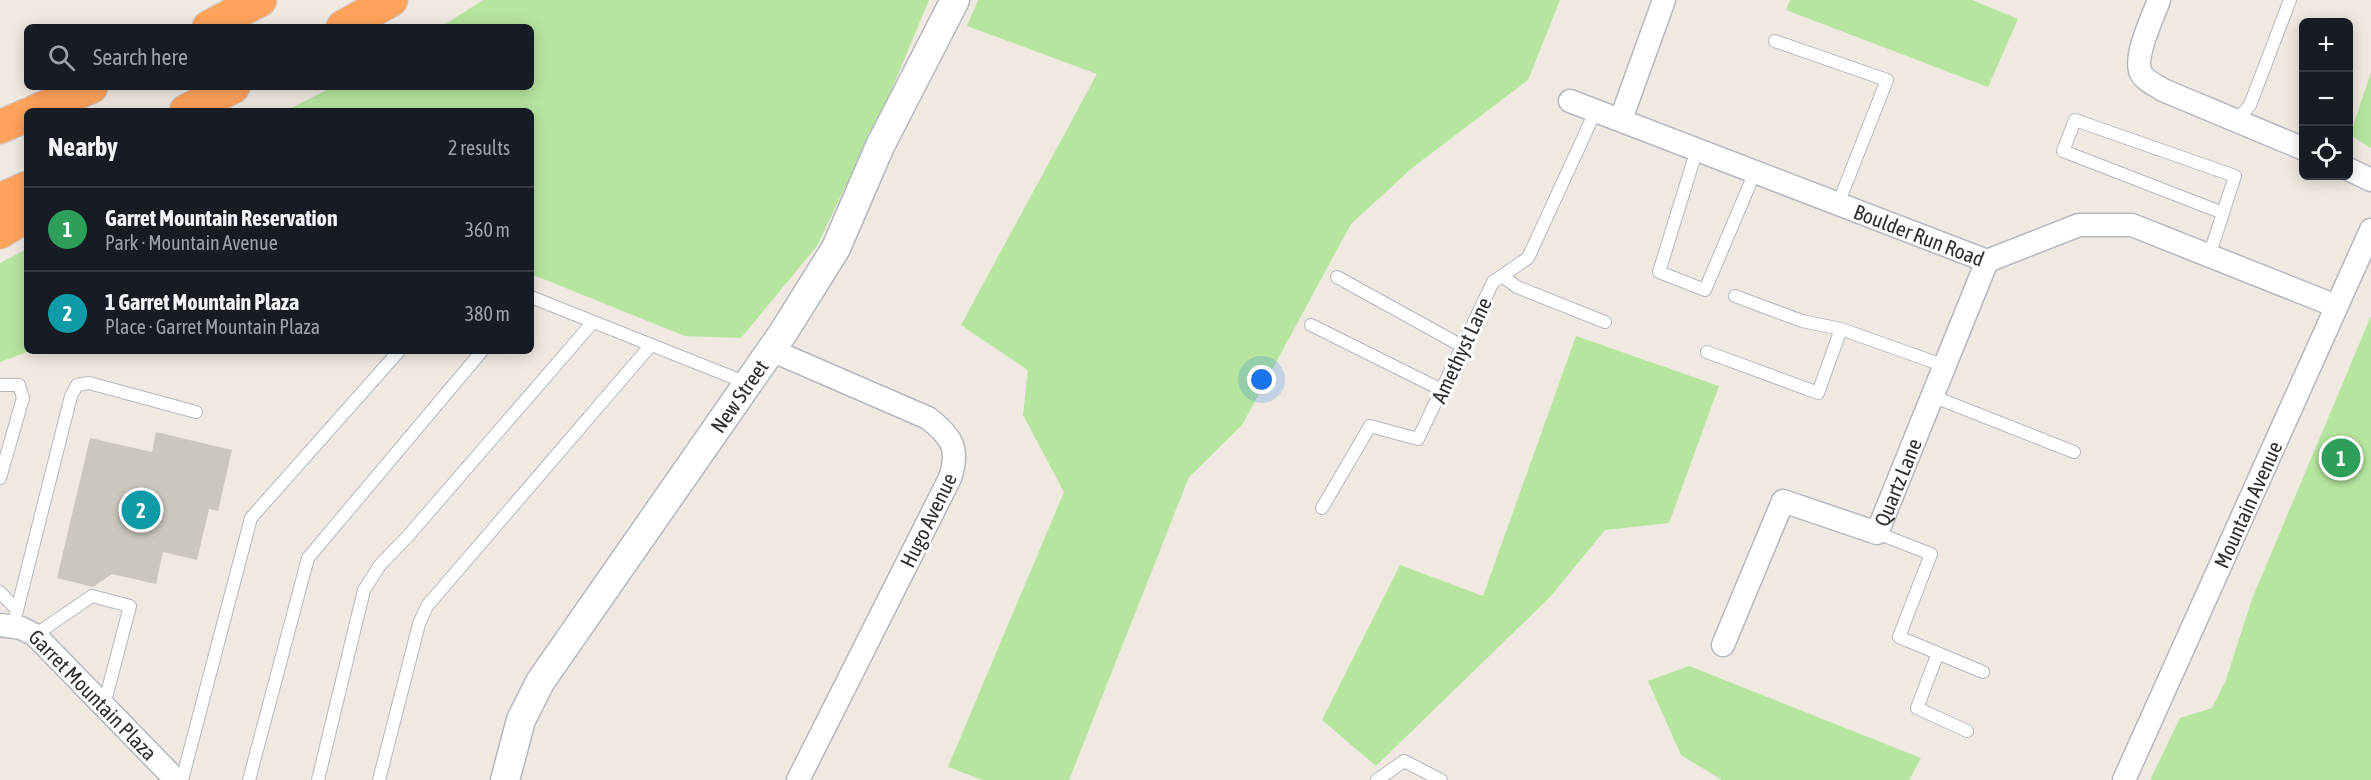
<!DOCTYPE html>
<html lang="en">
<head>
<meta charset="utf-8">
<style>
	:root { --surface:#171b24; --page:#242831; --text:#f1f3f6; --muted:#9ea1a6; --line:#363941; --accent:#d93025 }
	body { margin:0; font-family:"Asap Condensed",sans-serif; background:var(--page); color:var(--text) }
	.controls { position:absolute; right:18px; top:18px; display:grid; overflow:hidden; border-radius:9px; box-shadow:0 3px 15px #0003 }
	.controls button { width:54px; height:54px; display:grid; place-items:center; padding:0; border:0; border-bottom:2px solid var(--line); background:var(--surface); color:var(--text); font:30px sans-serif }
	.you { position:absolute; left:1262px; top:380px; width:21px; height:21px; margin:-15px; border:4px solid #fff; border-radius:50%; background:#1a73e8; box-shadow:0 0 0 9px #1a73e833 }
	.badge { display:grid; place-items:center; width:39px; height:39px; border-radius:50%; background:var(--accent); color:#fff; font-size:20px; font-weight:700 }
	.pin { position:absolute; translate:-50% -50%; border:3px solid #fff; box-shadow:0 2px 6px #0006 }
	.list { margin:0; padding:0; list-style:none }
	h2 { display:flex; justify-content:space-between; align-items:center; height:78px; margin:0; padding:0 24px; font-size:26px }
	h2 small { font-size:20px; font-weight:400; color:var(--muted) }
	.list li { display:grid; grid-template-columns:39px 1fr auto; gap:18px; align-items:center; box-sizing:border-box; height:84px; padding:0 24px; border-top:2px solid var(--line) }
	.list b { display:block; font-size:22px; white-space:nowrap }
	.list p { margin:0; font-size:20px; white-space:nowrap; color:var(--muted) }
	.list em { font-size:20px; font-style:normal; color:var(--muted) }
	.icon { flex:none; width:33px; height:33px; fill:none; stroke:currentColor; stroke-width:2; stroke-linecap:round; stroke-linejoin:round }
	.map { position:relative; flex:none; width:2371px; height:780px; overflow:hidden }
	.search { position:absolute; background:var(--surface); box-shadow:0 3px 15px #0003; left:24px; top:24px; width:510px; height:66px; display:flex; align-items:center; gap:15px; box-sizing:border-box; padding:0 21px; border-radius:9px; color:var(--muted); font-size:22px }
	.panel { position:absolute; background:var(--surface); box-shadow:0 3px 15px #0003; left:24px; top:108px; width:510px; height:246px; border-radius:9px }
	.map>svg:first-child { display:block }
	.green { fill:#b6e59e }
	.building { fill:#cbc7bf }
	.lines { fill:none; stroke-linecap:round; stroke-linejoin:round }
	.service-casing { stroke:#b4b7c1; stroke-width:14 }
	.minor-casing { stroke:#b4b7c1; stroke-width:25 }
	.tertiary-casing { stroke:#b4b7c1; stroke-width:31 }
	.motorway-casing { stroke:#c9c9c9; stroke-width:35 }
	.service { stroke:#fff; stroke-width:12 }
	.minor { stroke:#fff; stroke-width:22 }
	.tertiary { stroke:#fff; stroke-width:28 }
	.motorway { stroke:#ffa35c; stroke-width:33 }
	.labels { text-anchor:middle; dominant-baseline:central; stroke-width:6; stroke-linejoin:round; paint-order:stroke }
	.street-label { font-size:21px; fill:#2e2e2e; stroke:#fff }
</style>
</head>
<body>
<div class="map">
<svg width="2371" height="780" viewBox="0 0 2371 780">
	<rect width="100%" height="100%" fill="#efe9e1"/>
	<path class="green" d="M483,0H929L891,91L817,246L741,338L685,336L531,274V111H286L332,87H531V27H441Z
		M978,0H1560L1528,80L1412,168L1351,224L1242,425L1189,477L1069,780H983L948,767L1064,492L1023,415L1028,370L961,325L1097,74L967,26Z
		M1790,0H1972L2018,19L1988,87L1786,10Z
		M2371,72V148L2350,135Z
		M27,249V351H30L0,362V263Z
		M2371,316V780H2150L2180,718L2212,708L2226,680L2252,599Z
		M1576,336L1719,386L1669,523L1605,530L1549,598L1376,766L1322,720L1400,565L1483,596Z
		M1689,666L1921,758L1909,780H1722L1681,755L1648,681Z"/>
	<path class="building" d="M156,432L232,450L218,511L209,509L197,560L163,552L156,584L112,574L93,587L57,578L90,438L152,452Z"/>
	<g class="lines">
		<defs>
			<path id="service" d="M1775,41L1887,80L1838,204
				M2236,121L2250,105L2290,0
				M1697,149L1659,272L1705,290L1755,172
				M2209,256L2235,176L2075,120L2063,151L2223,213
				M1502,276L1517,287L1605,322
				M1337,277L1462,346
				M1735,296L1802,321L1841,329
				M531,297L747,383
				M1311,325L1442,390
				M1707,352L1818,393L1841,329L1945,366
				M0,385H19L23,398L0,478
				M1932,396L2074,452
				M1322,508L1370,426L1418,439L1493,282L1528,258L1596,110
				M1877,533L1931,554L1899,637L1983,672
				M0,592L17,610
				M13,626L71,396L77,385L89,383L196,412
				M35,635L92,596L130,606L104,705
				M1938,653L1917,708L1967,731
				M182,780L251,518L399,351
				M249,780L308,558L482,351
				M318,780L364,590L380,565L408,536L593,322
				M379,780L419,624L427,606L651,345
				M1377,780L1404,761L1441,780"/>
			<g id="minor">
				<path d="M2159,0C2153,17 2133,57 2141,73C2145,81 2156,85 2163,90L2304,149"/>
				<path id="s1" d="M1570,101L1987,261L2079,225H2132L2336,306"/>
				<path d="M1621,119L1664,0"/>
				<path d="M2348,169L2371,180"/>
				<path d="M771,350L928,418C951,436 960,448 950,478L798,780"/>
				<path id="s2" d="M0,625L21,628L35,635L176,780"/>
				<path id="s3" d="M1723,645L1783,501L1877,533L1987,261"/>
				<path id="s4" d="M2124,780L2371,230"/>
			</g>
			<g id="tertiary">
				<path id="s5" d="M505,780L521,720L540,682L783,333L836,248L880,146L955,0"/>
			</g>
			<path id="motorway" d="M209,27L260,0
				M343,27L391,0
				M36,111L91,87
				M186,111L233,87
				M0,127L27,115
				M0,200L27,188
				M0,232L27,215"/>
		</defs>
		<use href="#service" class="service-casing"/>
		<use href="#minor" class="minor-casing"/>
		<use href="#tertiary" class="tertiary-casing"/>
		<use href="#motorway" class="motorway-casing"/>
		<use href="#service" class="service"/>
		<use href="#minor" class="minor"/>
		<use href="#tertiary" class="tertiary"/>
		<use href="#motorway" class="motorway"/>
	</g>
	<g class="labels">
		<g class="street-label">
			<text stroke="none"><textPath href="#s1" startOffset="374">Boulder Run Road</textPath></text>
			<text transform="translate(1461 350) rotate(-65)">Amethyst Lane</text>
			<text stroke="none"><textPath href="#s5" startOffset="453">New Street</textPath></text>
			<text stroke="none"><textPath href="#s3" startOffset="310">Quartz Lane</textPath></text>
			<text stroke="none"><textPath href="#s4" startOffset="302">Mountain Avenue</textPath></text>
			<text transform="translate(928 520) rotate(-64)">Hugo Avenue</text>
			<text stroke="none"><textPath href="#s2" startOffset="120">Garret Mountain Plaza</textPath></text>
		</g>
	</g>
</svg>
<div class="controls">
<button>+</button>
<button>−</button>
<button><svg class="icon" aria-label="locate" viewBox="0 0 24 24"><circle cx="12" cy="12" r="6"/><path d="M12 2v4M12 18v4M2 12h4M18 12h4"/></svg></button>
</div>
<div class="you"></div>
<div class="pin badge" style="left:2341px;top:458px;background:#2e9e5b">1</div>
<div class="pin badge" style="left:141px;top:510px;background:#0f9aa8">2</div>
<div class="search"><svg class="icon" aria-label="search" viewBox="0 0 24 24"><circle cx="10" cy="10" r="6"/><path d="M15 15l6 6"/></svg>Search here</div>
<section class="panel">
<h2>Nearby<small>2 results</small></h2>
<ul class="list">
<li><span class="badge" style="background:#2e9e5b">1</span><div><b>Garret Mountain Reservation</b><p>Park · Mountain Avenue</p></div><em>360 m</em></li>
<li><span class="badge" style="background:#0f9aa8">2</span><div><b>1 Garret Mountain Plaza</b><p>Place · Garret Mountain Plaza</p></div><em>380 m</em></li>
</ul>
</section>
</div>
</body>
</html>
